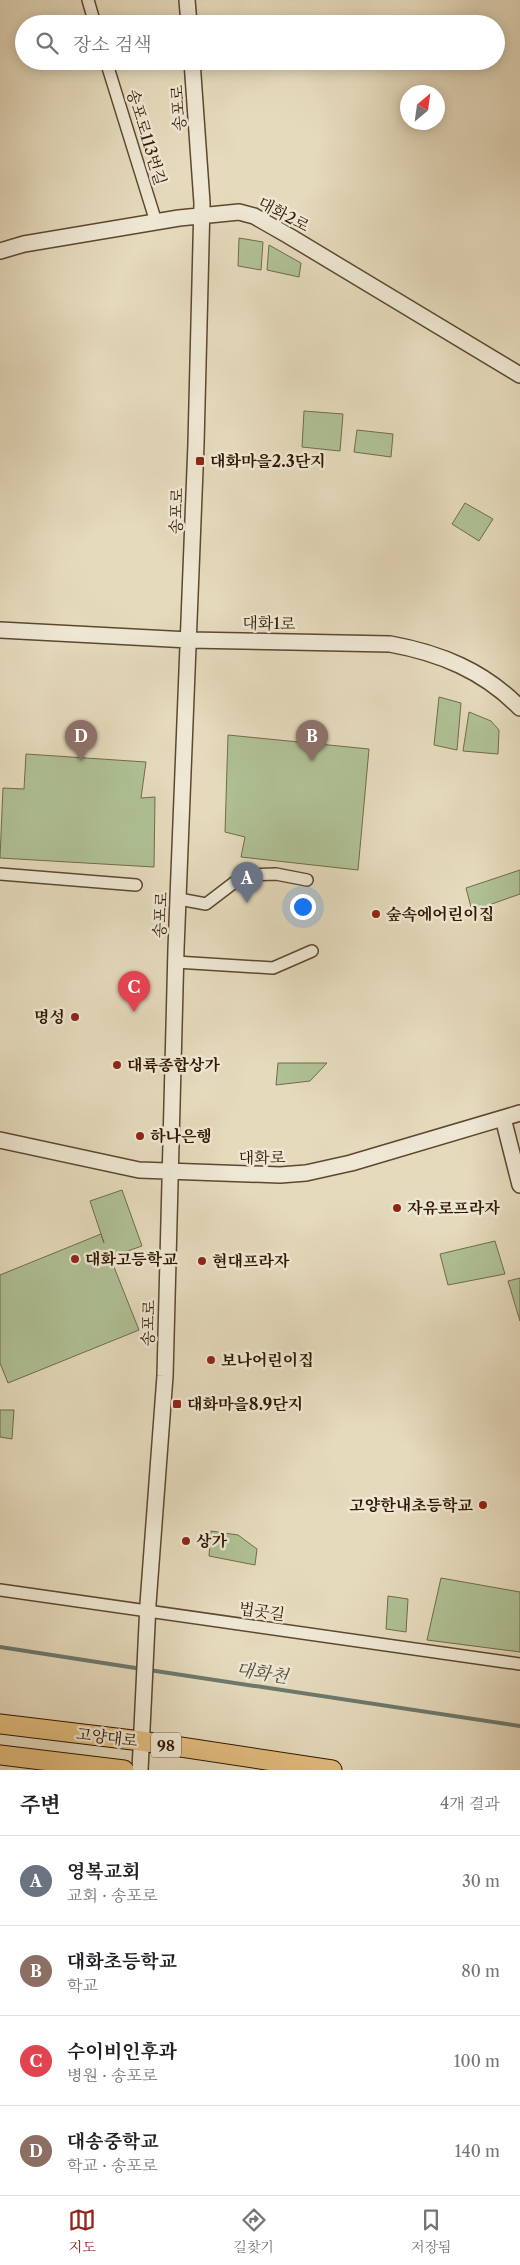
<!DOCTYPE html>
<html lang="ko">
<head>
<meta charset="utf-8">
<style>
	:root { --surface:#fff; --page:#f2f2f2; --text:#202124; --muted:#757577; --line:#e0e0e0; --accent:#8f2418 }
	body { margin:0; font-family:"Libre Caslon Text","Noto Serif KR",serif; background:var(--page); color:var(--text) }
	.compass { position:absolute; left:400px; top:85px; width:45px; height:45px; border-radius:50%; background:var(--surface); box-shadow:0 2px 12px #0003; rotate:29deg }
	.you { position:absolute; left:302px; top:906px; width:18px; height:18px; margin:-12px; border:4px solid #fff; border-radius:50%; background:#1a73e8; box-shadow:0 0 0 8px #1a73e833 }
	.badge { display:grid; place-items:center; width:32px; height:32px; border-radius:50%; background:var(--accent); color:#fff; font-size:16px; font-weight:700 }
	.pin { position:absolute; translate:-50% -41px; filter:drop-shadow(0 1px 2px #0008) }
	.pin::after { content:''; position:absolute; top:26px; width:18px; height:15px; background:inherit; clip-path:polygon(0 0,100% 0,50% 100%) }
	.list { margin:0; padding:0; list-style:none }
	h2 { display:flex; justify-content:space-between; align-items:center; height:65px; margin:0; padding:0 20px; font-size:21px }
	h2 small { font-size:16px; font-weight:400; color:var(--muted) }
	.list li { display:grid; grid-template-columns:32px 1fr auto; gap:15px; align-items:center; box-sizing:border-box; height:90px; padding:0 20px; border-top:1px solid var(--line) }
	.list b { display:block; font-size:19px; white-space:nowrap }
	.list p { margin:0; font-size:16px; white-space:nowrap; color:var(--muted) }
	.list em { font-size:16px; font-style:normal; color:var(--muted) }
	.icon { flex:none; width:28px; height:28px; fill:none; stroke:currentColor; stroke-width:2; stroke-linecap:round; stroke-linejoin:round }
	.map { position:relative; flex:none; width:520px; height:1770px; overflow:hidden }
	.search { position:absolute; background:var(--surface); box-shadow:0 2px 12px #0003; left:15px; right:15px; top:15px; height:55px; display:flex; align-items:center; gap:12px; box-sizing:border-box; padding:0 18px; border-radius:28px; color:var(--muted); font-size:19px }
	.sheet { height:425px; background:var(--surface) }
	nav { display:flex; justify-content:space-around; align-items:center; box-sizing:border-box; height:70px; border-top:1px solid var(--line); background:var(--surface); font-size:14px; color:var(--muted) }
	nav a { display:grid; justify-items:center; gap:2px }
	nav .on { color:var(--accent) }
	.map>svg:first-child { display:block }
	.green { fill:#afc195; stroke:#706c4a }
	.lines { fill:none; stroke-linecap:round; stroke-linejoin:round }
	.stream { stroke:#6d796d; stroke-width:4 }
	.minor-casing { stroke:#5d482f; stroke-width:14 }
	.tertiary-casing { stroke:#5d482f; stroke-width:18 }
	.primary-casing { stroke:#301700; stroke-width:21 }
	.minor { stroke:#eee7d3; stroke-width:11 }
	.tertiary { stroke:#eee7d3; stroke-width:15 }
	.primary { stroke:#e2bd7e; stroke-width:19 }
	.poi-dot { fill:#8f2418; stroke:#eee7d3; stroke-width:2 }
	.labels { text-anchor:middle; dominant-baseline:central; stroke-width:5; stroke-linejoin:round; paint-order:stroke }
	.shield { fill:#eee7d3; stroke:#69553f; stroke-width:1 }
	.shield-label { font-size:15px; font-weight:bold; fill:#301700 }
	.street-label { font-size:16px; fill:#301700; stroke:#eee7d3 }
	.poi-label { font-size:16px; font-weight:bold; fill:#301700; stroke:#eee7d3; text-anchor:start }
	.water-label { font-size:18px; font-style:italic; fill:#54503f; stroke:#eee7d3 }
</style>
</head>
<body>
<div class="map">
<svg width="520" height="1770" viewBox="0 0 520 1770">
	<rect width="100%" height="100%" fill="#e5dabc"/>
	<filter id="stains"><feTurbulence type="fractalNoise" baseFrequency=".004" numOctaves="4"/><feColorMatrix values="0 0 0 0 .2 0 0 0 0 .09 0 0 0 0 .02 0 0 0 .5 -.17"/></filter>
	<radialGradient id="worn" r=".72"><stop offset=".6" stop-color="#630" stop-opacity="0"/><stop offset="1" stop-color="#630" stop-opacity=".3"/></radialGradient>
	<path class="green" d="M239,238L263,242L261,270L238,266Z
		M269,245L301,263L299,277L267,270Z
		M304,411L343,414L340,451L302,447Z
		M357,430L393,434L391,457L354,452Z
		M465,503L493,519L479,541L452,524Z
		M439,697L461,703L457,750L434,745Z
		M469,712L491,721L499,730L498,754L463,751Z
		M228,735L369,749L358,870L241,857L245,837L225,832Z
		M26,754L146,762L141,798L155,797L154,867L0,858L3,788L24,789Z
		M520,870V894L472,911L466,888Z
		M278,1063H327L310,1081L276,1085Z
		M122,1190L142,1246L110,1257L139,1330L8,1383L0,1363V1275L101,1234L104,1243L90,1201Z
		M495,1241L505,1274L448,1285L440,1254Z
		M520,1278V1321L508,1281Z
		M0,1410H14L12,1439L0,1437Z
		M211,1531L238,1535L257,1549L255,1565L209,1556Z
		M441,1578L520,1592V1652L427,1640Z
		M388,1596L408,1599L406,1632L386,1629Z"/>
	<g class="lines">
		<path class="stream" d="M0,1647L142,1669
			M149,1670L520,1726"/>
		<defs>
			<path id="minor" d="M88,0L95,24
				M106,61L156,222
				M0,874L136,885
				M179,899L206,904L244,875L276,874L307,880
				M176,962L273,968L312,951
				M0,1590L520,1664"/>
			<path id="tertiary" d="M187,0L189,24
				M0,251L24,244L179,218L239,212L254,216L289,236L520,375
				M0,630L189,640L390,644C440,653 484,671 520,708
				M503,1118L520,1185
				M0,1140L139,1170L280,1175L306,1173L351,1163L520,1113
				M140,1770L148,1604L165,1376L176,949L196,444L202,203L192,61"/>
			<path id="primary" d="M0,1724L141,1741L332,1770
				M0,1755L124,1770"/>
		</defs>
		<use href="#minor" class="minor-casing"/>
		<use href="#tertiary" class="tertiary-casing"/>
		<use href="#primary" class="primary-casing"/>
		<use href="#minor" class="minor"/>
		<use href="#tertiary" class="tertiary"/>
		<use href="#primary" class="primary"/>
	</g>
	<g class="poi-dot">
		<rect x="195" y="456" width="10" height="10" rx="2.5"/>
		<circle cx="376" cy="914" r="5"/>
		<circle cx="75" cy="1017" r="5"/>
		<circle cx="117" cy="1065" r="5"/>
		<circle cx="140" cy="1136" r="5"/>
		<circle cx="397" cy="1208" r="5"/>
		<circle cx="75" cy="1259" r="5"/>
		<circle cx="202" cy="1261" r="5"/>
		<circle cx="211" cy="1360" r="5"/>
		<rect x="172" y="1399" width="10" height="10" rx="2.5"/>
		<circle cx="483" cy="1505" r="5"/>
		<circle cx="186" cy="1541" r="5"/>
	</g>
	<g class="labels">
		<rect class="shield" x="151" y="1732.5" width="30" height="25" rx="4"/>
		<g class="shield-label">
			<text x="166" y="1745">98</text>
		</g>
		<g class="street-label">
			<text transform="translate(178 108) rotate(-94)">송포로</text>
			<text transform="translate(147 137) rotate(73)">송포로113번길</text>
			<text transform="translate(284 214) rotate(28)">대화2로</text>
			<text transform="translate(176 511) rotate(-88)">송포로</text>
			<text transform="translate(269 623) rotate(1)">대화1로</text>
			<text transform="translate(160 915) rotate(-87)">송포로</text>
			<text x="262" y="1157">대화로</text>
			<text transform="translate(148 1323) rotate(-88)">송포로</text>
			<text transform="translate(262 1611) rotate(8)">법곳길</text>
			<text transform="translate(107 1737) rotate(7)">고양대로</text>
		</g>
		<g class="poi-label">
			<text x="210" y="461">대화마을2.3단지</text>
			<text x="386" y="914">숲속에어린이집</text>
			<text x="65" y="1017" text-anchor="end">명성</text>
			<text x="127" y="1065">대륙종합상가</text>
			<text x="150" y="1136">하나은행</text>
			<text x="407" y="1208">자유로프라자</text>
			<text x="85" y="1259">대화고등학교</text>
			<text x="212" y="1261">현대프라자</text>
			<text x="221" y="1360">보나어린이집</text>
			<text x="187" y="1404">대화마을8.9단지</text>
			<text x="473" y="1505" text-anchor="end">고양한내초등학교</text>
			<text x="196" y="1541">상가</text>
		</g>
		<g class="water-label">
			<text transform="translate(262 1673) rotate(9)">대화천</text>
		</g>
	</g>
	<rect width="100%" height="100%" filter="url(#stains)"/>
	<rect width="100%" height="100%" fill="url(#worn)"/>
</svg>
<svg class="compass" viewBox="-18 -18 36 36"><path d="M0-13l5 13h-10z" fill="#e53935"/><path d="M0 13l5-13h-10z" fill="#757577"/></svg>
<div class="you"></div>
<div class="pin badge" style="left:247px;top:903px;background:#6b7280">A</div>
<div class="pin badge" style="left:312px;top:761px;background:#8d6e63">B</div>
<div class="pin badge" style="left:134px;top:1012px;background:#e0444e">C</div>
<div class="pin badge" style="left:81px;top:761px;background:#8d6e63">D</div>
<div class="search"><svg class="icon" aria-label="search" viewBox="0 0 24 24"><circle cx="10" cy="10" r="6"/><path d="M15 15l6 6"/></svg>장소 검색</div>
</div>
<section class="sheet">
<h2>주변<small>4개 결과</small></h2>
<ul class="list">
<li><span class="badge" style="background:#6b7280">A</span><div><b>영복교회</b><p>교회 · 송포로</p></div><em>30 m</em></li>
<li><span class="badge" style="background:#8d6e63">B</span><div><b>대화초등학교</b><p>학교</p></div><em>80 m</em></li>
<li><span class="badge" style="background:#e0444e">C</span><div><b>수이비인후과</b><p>병원 · 송포로</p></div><em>100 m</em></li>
<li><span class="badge" style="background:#8d6e63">D</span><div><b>대송중학교</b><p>학교 · 송포로</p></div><em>140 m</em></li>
</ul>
</section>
<nav>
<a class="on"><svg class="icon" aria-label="map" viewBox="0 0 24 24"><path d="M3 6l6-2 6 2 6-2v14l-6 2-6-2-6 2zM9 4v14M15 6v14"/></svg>지도</a>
<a><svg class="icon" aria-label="directions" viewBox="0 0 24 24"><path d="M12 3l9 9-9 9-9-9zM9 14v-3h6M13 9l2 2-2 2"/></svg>길찾기</a>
<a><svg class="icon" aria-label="saved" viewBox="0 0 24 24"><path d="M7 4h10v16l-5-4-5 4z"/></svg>저장됨</a>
</nav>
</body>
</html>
